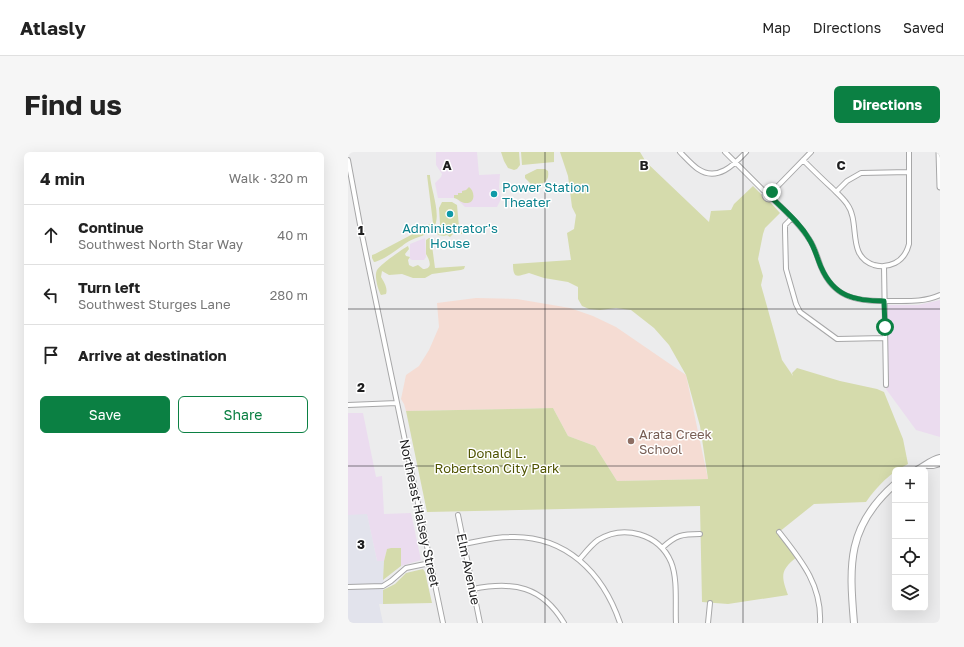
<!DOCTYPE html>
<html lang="en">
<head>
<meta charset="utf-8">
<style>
	:root { --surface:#fff; --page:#f6f6f6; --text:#222; --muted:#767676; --line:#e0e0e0; --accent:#0b8043 }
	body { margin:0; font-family:"Golos Text",sans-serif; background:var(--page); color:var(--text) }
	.controls { position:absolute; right:12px; bottom:12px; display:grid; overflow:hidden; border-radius:6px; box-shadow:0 4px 16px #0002 }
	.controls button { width:36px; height:36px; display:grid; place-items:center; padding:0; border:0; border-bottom:1px solid var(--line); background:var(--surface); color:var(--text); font:20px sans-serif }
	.stop { position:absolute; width:12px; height:12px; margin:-9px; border:3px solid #0b8043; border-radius:50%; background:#fff }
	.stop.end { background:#0b8043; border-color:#fff; box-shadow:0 1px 4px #0008 }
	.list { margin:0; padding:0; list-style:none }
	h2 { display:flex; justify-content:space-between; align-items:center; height:52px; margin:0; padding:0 16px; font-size:17px }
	h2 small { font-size:13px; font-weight:400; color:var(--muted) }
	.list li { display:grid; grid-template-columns:26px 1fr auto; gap:12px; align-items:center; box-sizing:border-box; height:60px; padding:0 16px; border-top:1px solid var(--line) }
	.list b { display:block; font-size:15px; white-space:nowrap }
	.list p { margin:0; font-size:13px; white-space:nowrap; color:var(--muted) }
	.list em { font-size:13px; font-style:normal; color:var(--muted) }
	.actions { display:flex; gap:8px; padding:12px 16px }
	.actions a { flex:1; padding:9px 0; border:1px solid var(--accent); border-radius:6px; text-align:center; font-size:14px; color:var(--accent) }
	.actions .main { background:var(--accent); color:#fff }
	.icon { flex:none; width:22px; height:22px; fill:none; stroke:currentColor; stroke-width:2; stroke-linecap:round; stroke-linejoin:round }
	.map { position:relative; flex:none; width:592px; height:471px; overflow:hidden; border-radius:6px }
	header { display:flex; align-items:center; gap:24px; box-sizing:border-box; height:56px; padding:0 20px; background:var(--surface); border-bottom:1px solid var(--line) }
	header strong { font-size:19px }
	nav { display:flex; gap:22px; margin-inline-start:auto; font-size:14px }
	.intro { display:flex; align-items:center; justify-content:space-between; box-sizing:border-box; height:96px; padding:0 24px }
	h1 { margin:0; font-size:28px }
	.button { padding:10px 18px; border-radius:6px; background:var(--accent); color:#fff; font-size:14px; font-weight:700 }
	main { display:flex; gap:24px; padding:0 24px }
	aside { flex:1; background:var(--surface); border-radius:6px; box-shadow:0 4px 16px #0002 }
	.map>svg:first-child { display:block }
	.commercial { fill:#ebdcef }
	.built { fill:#e2e3ec }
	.education { fill:#f5dcd3 }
	.green { fill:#d5dbac }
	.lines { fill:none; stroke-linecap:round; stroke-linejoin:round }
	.minor-casing { stroke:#a7a7a8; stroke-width:6 }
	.major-casing { stroke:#a7a7a8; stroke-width:7 }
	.highway-casing { stroke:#a7a7a8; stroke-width:8 }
	.minor { stroke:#fff; stroke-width:4 }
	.major { stroke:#fff; stroke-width:5 }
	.highway { stroke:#fff; stroke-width:6 }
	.route { stroke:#0b8043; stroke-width:5 }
	.grid { fill:none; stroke:#1f1f20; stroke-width:1; stroke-opacity:0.55 }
	.culture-dot { fill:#0f9aa8; stroke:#fff; stroke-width:1.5 }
	.education-dot { fill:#8d6e63; stroke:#fff; stroke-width:1.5 }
	.labels { text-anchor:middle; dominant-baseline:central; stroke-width:3; stroke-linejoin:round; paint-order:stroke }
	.culture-label { font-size:13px; fill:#0d838f; stroke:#fff; text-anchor:start }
	.education-label { font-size:13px; fill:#785e54; stroke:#fff; text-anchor:start }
	.park-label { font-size:13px; fill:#505402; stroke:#fff }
	.street-label { font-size:13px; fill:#1f1f20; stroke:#fff }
	.grid-label { font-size:13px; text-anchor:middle; font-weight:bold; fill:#1f1f20; stroke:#fff; stroke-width:3; stroke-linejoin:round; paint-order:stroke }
</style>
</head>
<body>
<header>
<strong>Atlasly</strong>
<nav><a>Map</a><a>Directions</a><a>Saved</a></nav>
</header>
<div class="intro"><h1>Find us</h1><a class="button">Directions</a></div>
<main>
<aside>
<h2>4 min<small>Walk · 320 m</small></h2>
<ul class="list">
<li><svg class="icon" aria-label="ahead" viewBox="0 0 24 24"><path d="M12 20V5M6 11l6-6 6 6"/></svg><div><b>Continue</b><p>Southwest North Star Way</p></div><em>40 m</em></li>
<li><svg class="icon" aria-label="left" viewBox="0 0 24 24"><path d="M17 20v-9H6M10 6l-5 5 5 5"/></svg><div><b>Turn left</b><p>Southwest Sturges Lane</p></div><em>280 m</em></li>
<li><svg class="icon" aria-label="arrive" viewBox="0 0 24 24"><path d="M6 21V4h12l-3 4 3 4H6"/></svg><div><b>Arrive at destination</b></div></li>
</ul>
<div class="actions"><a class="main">Save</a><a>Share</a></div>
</aside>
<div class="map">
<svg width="592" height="471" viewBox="0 0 592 471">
	<rect width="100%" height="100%" fill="#ececed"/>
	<path class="commercial" d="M88,0H129L131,23L152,22L151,35L153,47L149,55H117L108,46H90L87,31L93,25L94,22L88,13Z
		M77,86L78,105L76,108H64L62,107V92Z
		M592,148V285L568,278L538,237L537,153H570Z
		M0,261H15L28,325L34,324L36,362L63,361L73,408L53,414V397H39L36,409H29L19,363H0Z"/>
	<path class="built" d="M19,362L29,409H36L35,452H31L35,471H0V363Z"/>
	<path class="education" d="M128,146L169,147L222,156L245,164L268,175L338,223L360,327L269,329L247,294L220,284L205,256L58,259L56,252L53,247L58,223L71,214L81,198L91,175L89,151Z"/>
	<path class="green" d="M153,0H171L172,13L169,17L166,18L160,16L156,9Z
		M173,0H206V10L174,13Z
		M212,0H292L298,10L361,70L363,59L383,58L386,52L405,34L413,42L416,48L422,50L432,61L417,76L415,82L410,107L415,124L413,133L434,208L445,224L444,221L449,216L492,229L529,237L536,240L555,287L560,312C542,321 530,333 518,350L466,352L431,380L449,405C432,418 433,424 440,443L380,452L354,450L352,354L79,360L58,259L205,256L220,284L247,294L269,329L360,327L352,274L338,223L321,193L306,176L283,158L268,156L252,158L241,157L234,154L230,147V135L220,130L196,126L181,121C170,124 165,128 165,112L223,108L219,81L226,77L228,63L224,55L220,24Z
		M189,17H197L200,19C202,31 193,33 183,32L177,26V23Z
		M79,23H82V24C83,39 96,68 83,79C77,84 65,86 58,91C50,97 34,109 26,110L24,106V103L27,102L63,83L67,77L85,71Z
		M121,35C127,39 128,52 117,51C113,51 111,47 106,46V43H110V41H114V39L118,38Z
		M94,50H104L109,53L111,75L114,80V82H110L109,78L105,77L102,79L105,82L102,85L99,83L96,84L90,83L89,81L92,72L91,56Z
		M81,86H83L87,116L117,114L116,117L113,118L84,122L77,126H65L54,122L41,123L34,119L33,125C36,130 40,136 38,142L33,143C30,138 26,124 29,118C33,112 53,98 60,94L61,97L57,102L58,104L62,105L60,108L61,113L65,115L70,113L75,117C86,117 81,107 78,102V88Z
		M43,396H53V414L35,428L36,409L39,397Z
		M75,417L77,420L84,451L35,452V438L47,432L58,421Z"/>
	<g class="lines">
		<defs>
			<path id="minor" d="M332,0C338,6 344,13 350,17C369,30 386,13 398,0
				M377,0L417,40
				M0,8L13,78L95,471
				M455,8C465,18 474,27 484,36C489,41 495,46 499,52C513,71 498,104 526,113C533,115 541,114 547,111C555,107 559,100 561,92V0
				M416.5 43a4.5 4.5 0 1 1 9 0a4.5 4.5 0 1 1-9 0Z
				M424,40L463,0
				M488,40L499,29L513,21L561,20
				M424,46C437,59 451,71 461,87C467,95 469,105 473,115C487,149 512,149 544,149C560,149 577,150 592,143
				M444,66L437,73V78L438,117L448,152L452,160L489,187L537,186
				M536,114L538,233
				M0,253L49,251
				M110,363L132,471
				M431,380C453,408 474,433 472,471
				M116,392C131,389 146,385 162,385C218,383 255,421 272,471
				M314,396C328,383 334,382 352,382
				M231,408C237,401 243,393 250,388C276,372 311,382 323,410C330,427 327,453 328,471
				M0,435L35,434L43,429L58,416L82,411
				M125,437C165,429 194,434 216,471
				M360,471L362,451"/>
			<path id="major" d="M591,0L592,35"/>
			<path id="highway" d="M580,313H585L592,311
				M569,318C577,314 583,308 592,306
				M506,471C501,412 499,374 547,332"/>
		</defs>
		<use href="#minor" class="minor-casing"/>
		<use href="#major" class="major-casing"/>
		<use href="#highway" class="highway-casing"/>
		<use href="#minor" class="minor"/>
		<use href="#major" class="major"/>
		<use href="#highway" class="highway"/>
	</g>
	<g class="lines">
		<path class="route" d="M424,40L425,44L424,46C437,59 452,71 461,87C467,96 469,106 473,115C486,145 507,149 536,149L537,175"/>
	</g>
	<path class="grid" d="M197,0V471M395,0V471M0,157H592M0,314H592"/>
	<g class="culture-dot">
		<circle cx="146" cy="42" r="4"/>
		<circle cx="102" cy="62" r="4"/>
	</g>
	<circle class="education-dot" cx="283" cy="289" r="4"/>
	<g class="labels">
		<g class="culture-label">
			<text x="154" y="35">Power Station<tspan x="154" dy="15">Theater</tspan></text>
			<text x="102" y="76" text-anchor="middle">Administrator's<tspan x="102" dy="15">House</tspan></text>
		</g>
		<g class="education-label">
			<text x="291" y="282">Arata Creek<tspan x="291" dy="15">School</tspan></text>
		</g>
		<g class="park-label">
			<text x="149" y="301">Donald L.<tspan x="149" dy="15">Robertson City Park</tspan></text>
		</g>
		<g class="street-label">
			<text transform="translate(72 361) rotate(78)">Northeast Halsey Street</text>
			<text transform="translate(121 417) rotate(78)">Elm Avenue</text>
		</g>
	</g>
	<g class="grid-label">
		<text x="99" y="18">A</text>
		<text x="296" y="18">B</text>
		<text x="493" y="18">C</text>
		<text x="13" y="83">1</text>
		<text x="13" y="240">2</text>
		<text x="13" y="397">3</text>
	</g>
</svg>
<div class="controls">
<button>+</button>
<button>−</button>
<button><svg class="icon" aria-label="locate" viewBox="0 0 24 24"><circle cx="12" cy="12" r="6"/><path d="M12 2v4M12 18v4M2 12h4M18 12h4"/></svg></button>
<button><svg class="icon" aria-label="layers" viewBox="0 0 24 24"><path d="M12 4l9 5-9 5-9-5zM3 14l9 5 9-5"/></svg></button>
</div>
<div class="stop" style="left:537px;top:175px"></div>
<div class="stop end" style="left:424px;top:40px"></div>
</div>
</main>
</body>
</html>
